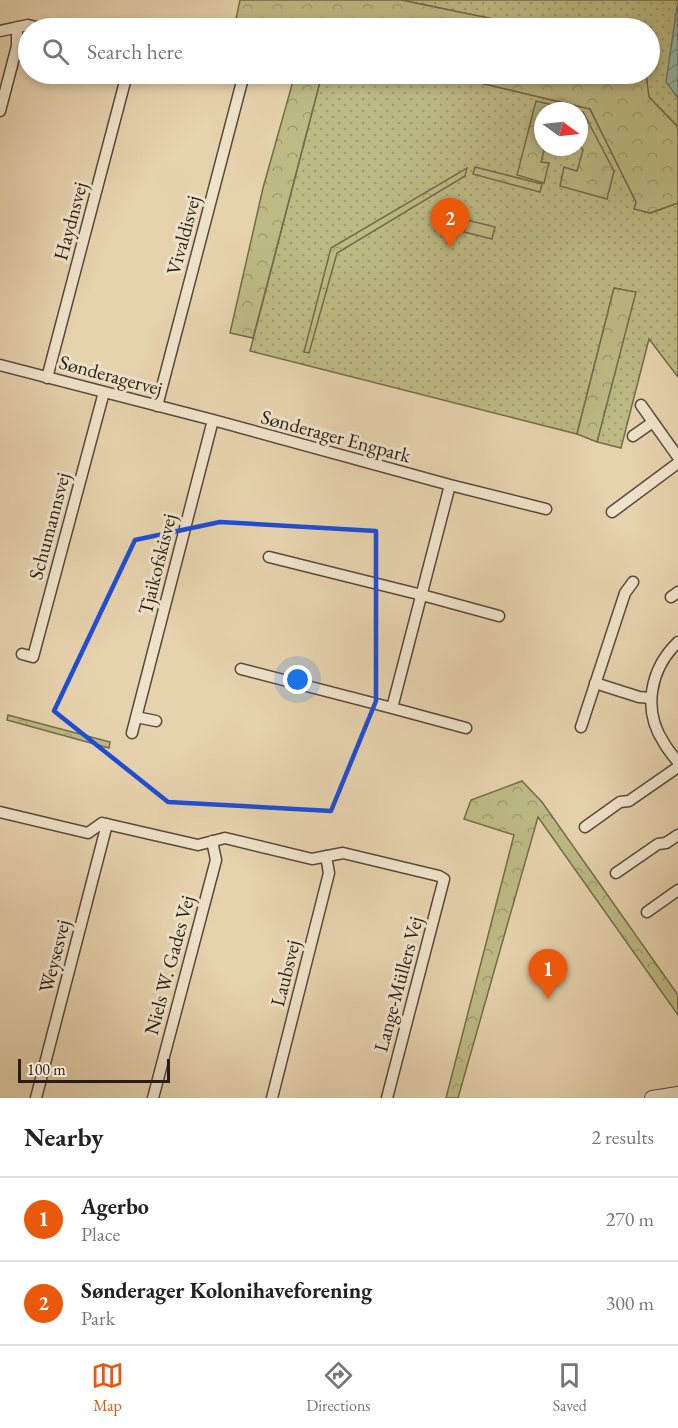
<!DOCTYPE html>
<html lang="en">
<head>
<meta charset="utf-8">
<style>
	:root { --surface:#fff; --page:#f2f2f2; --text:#222; --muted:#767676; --line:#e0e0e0; --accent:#ea580c }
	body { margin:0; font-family:"EB Garamond",serif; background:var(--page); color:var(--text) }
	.compass { position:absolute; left:534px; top:102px; width:54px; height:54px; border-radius:50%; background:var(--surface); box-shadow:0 3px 9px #0003; rotate:105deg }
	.scale { position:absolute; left:18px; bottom:15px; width:152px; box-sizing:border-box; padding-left:6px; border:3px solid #291c15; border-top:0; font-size:16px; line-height:21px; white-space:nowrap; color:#291c15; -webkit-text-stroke:4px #efe2ca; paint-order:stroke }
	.you { position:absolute; left:298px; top:680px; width:21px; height:21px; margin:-15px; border:4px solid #fff; border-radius:50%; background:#1a73e8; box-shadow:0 0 0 9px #1a73e833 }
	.badge { display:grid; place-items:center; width:39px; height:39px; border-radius:50%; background:var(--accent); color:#fff; font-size:20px; font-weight:700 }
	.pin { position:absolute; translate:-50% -50px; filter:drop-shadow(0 2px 3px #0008) }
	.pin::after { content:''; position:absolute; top:32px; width:21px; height:18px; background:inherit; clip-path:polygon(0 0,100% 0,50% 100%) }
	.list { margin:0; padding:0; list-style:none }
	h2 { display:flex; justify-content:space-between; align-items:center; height:78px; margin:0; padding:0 24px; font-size:26px }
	h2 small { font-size:20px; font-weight:400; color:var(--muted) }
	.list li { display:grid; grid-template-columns:39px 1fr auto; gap:18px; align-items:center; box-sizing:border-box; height:84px; padding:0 24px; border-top:2px solid var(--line) }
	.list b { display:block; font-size:22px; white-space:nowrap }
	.list p { margin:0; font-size:20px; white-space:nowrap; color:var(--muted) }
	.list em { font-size:20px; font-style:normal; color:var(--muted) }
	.icon { flex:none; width:33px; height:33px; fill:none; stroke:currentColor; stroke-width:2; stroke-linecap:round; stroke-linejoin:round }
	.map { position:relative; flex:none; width:678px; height:1098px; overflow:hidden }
	.search { position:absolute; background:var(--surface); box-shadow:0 3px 9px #0003; left:18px; right:18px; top:18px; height:66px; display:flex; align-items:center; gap:15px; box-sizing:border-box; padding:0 21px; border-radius:33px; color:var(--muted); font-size:22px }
	.sheet { height:246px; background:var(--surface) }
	nav { display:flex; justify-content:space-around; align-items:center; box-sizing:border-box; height:84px; border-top:2px solid var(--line); background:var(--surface); font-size:16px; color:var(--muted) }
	nav a { display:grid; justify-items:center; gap:3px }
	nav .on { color:var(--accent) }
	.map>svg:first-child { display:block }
	.green { fill:url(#green-dots); stroke:#736b4c; stroke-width:1.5; fill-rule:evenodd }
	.forest { fill:url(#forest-crowns); stroke:#736b4c; stroke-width:1.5 }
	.pitch { fill:#bdba84; stroke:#736b4c; stroke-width:1.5 }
	.water { fill:url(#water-waves); stroke:#6a7a6f; stroke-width:1.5 }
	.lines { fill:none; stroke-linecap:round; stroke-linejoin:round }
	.minor-casing { stroke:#584a3b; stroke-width:13 }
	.tertiary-casing { stroke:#584a3b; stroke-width:16 }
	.minor { stroke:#efe2ca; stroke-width:10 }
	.tertiary { stroke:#efe2ca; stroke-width:14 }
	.marked { fill:none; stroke:#1d4ed8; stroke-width:4.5; stroke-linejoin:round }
	.labels { text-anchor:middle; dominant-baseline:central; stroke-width:6; stroke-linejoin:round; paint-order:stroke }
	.street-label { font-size:20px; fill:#291c15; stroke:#efe2ca }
</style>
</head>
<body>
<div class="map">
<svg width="678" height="1098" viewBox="0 0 678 1098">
	<defs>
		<pattern id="green-dots" width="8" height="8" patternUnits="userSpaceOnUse" patternTransform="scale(1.5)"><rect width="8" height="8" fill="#bdba84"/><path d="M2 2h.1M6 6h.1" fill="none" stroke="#a29f71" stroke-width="1.8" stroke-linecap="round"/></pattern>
		<pattern id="forest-crowns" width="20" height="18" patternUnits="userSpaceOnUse" patternTransform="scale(1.5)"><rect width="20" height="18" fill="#bdba84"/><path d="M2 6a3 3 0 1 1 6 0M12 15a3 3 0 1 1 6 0" fill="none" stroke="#a29f71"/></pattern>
		<pattern id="water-waves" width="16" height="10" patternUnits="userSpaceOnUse" patternTransform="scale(1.5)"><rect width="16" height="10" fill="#96b8ab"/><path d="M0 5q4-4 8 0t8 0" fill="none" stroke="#7a958a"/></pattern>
	</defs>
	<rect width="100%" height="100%" fill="#e6d2ad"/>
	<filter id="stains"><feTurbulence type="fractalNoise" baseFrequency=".00333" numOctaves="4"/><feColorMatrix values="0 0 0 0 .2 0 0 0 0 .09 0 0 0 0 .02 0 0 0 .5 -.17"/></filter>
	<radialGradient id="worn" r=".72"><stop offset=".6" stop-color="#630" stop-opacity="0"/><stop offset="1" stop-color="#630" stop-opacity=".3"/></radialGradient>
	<path class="green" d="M401,0H678V130L677,126L648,96L646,74H650V28H537Z
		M322,74H443L590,109L636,202L635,209L651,213L678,203V377L649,339L621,448L597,442L635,292L614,288L577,434L250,351ZM543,111H579V147H543Z"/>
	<path class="forest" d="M240,0H401L537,28H234Z
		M295,74H322L253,338L230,333L263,188Z
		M442,74H646L649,97L677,126L678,130V203L650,213L634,209L636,202L590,109Z
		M536,101L578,111H543V147H545L541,162L549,163L544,183L517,175Z
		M579,111L583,112L614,171L607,199L560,186L564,167L577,171L583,150L579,143Z
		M475,167L542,184L540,192L473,174Z
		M467,168L465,176L337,253L309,353L304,352L331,248Z
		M614,288L636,292L597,442L577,434Z
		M8,715L110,742L109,748L7,720Z
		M522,781L542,802L678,995V1015L538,817L458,1098H446L514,835L464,819L471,800Z"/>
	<path class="pitch" d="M467,220L495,227L492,239L464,232Z"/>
	<path class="water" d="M678,5V98L666,82L677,7Z"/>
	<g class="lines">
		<defs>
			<path id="minor" d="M0,31L28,25L41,28
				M0,111L17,46V27
				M0,365L213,420L450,485L546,509
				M47,378L127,74
				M641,405L678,457
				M157,406L244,74
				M633,436L653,422
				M450,485L392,708L466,728
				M612,512L678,463
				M269,557L422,595L499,616
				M671,597L678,592
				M678,642C650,669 642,710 664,743C668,750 673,756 678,762
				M22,654L33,657L104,392
				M241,669L392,708
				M595,683L639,697L650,698
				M136,717L156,721
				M581,727L625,593L633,582
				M132,733L213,420
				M0,812L88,833L102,823L198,845L225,838L312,859L343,853L439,876L444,879L387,1098
				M585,827L620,802L629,801L678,767
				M616,873L658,844L666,843L678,835
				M647,912L678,890
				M36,1098L107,824
				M153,1098L216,860L212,841
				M272,1098L329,873L326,856"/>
			<path id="tertiary" d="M652,1098L678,1094"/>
		</defs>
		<use href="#minor" class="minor-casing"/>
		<use href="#tertiary" class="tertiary-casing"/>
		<use href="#minor" class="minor"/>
		<use href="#tertiary" class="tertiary"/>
	</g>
	<path class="marked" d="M220,522L376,531V701L331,811L168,802L54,711L135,540Z"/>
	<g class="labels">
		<g class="street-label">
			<text transform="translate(70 221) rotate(-75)">Haydnsvej</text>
			<text transform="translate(183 235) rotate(-75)">Vivaldisvej</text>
			<text transform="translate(111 375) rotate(15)">Sønderagervej</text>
			<text transform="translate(336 436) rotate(15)">Sønderager Engpark</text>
			<text transform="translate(49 526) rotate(-75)">Schumannsvej</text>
			<text transform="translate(157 564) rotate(-76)">Tjaikofskisvej</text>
			<text transform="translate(54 956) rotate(-76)">Weysesvej</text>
			<text transform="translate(169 965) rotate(-75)">Niels W. Gades Vej</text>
			<text transform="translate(285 973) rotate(-76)">Laubsvej</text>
			<text transform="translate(398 984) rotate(-75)">Lange-Müllers Vej</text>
		</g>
	</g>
	<rect width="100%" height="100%" filter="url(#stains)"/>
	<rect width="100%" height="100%" fill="url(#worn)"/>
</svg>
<svg class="compass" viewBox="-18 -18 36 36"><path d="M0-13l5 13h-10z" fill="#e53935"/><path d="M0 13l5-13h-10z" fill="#767676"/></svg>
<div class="scale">100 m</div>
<div class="you"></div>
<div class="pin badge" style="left:548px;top:999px">1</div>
<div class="pin badge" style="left:450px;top:248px">2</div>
<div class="search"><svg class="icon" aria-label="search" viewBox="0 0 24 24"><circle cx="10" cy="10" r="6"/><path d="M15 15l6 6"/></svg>Search here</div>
</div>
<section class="sheet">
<h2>Nearby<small>2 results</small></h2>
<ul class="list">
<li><span class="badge">1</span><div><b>Agerbo</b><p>Place</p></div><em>270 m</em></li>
<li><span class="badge">2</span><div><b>Sønderager Kolonihaveforening</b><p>Park</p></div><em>300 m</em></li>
</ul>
</section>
<nav>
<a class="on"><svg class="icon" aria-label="map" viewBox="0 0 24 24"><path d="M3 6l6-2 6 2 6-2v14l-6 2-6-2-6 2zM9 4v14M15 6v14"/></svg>Map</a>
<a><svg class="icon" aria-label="directions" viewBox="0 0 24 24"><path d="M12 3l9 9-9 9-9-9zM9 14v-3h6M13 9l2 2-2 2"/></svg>Directions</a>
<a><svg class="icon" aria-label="saved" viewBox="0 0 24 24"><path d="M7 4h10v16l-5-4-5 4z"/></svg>Saved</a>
</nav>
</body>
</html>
